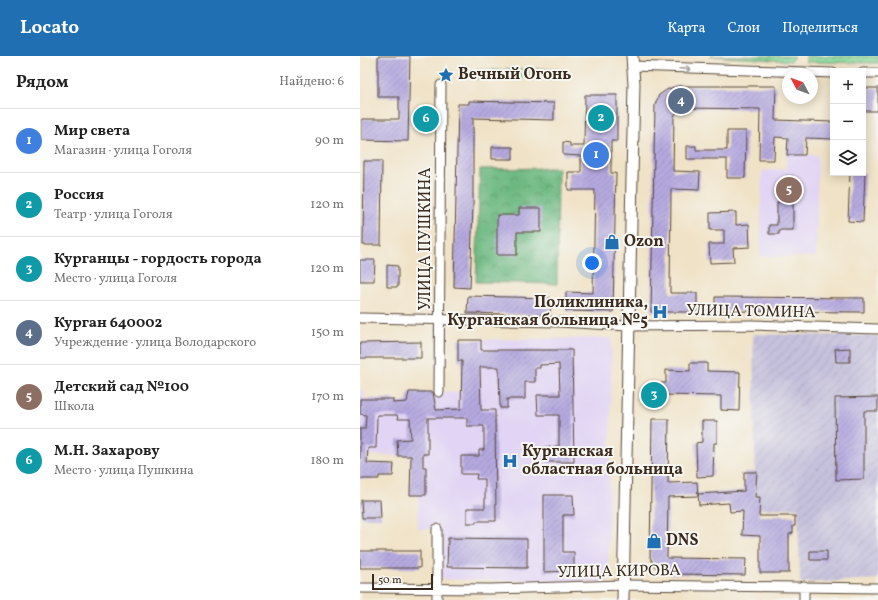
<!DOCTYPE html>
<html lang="ru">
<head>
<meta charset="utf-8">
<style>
	:root { --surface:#fff; --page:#f2f2f2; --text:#222; --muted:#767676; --line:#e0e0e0; --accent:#1f6fb2 }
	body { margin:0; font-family:Vollkorn,serif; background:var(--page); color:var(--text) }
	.controls { position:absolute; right:12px; top:12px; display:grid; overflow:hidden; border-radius:0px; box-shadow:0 2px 10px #0003 }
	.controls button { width:36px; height:36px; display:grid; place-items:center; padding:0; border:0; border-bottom:1px solid var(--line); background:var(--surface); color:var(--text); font:20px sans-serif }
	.compass { position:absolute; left:422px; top:12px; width:36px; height:36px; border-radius:50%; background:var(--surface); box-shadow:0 2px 10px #0003; rotate:311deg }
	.scale { position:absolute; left:12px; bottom:10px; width:61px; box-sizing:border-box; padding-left:4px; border:2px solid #3b2a1e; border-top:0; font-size:11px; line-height:14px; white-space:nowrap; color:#3b2a1e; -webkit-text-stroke:3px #f6f6f2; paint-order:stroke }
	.you { position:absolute; left:232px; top:207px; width:14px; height:14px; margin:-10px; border:3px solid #fff; border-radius:50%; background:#1a73e8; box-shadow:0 0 0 6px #1a73e833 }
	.badge { display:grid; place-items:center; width:26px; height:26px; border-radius:50%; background:var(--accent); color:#fff; font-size:13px; font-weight:700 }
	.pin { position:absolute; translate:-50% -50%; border:2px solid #fff; box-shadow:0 1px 4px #0006 }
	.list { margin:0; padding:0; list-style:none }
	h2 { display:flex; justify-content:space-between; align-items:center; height:52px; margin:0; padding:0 16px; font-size:17px }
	h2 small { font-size:13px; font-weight:400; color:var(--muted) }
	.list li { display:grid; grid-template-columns:26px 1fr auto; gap:12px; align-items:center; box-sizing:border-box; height:64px; padding:0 16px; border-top:1px solid var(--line) }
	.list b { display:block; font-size:15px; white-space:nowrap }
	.list p { margin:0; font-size:13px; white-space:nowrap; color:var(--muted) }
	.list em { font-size:13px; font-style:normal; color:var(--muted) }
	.icon { flex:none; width:22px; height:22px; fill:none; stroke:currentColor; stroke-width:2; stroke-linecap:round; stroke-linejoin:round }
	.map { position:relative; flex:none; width:518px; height:544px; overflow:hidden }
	header { display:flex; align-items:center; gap:24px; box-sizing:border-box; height:56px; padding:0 20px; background:var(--accent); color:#fff }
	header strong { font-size:19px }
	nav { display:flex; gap:22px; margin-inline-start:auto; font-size:14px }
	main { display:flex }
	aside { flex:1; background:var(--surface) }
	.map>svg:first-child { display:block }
	.built { fill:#e1d4f4 }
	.industrial { fill:url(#industrial-furrows) }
	.grass { fill:url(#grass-tufts); stroke:#60805b }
	.forest { fill:url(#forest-crowns); stroke:#54714f }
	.park { fill:url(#park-dots); stroke:#60805b }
	.building { fill:url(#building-hatch) }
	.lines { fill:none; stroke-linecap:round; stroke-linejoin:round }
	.minor-casing { stroke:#564637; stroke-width:11 }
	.major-casing { stroke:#564637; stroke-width:13 }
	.minor { stroke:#fff; stroke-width:9 }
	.major { stroke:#fff; stroke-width:11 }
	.oneway { stroke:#a79f9a }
	.labels { text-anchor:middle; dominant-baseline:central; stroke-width:4; stroke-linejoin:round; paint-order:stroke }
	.poi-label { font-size:16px; font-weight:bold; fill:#3b2a1e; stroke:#f6f6f2; text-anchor:start }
	.street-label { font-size:16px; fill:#3b2a1e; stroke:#f6f6f2 }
</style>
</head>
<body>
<header>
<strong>Locato</strong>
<nav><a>Карта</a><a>Слои</a><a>Поделиться</a></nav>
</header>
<main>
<aside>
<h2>Рядом<small>Найдено: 6</small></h2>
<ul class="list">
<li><span class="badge" style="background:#3f7fe0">1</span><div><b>Мир света</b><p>Магазин · улица Гоголя</p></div><em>90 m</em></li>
<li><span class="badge" style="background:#0f9aa8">2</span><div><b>Россия</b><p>Театр · улица Гоголя</p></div><em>120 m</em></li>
<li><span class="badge" style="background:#0f9aa8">3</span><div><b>Курганцы - гордость города</b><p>Место · улица Гоголя</p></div><em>120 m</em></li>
<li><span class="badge" style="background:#5c6f8a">4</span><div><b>Курган 640002</b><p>Учреждение · улица Володарского</p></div><em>150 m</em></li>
<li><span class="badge" style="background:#8d6e63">5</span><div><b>Детский сад №100</b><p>Школа</p></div><em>170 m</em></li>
<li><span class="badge" style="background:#0f9aa8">6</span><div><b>М.Н. Захарову</b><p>Место · улица Пушкина</p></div><em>180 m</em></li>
</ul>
</aside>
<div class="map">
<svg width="518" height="544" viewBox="0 0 518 544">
	<defs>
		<pattern id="industrial-furrows" width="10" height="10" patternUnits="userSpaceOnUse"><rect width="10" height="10" fill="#c5c0db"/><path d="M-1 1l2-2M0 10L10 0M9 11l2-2" fill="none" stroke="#aaa5bc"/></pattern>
		<pattern id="grass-tufts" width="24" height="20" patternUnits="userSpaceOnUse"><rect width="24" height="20" fill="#85d798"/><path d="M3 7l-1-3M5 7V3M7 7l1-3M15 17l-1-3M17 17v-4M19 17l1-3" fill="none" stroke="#74b983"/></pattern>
		<pattern id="forest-crowns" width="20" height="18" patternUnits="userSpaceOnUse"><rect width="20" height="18" fill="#6cb880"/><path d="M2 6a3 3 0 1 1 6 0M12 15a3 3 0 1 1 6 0" fill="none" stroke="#5a9668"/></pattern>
		<pattern id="park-dots" width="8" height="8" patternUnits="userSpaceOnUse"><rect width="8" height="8" fill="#85d798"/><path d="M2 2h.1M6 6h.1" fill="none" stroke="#74b983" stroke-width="1.8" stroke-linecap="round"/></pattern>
		<pattern id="building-hatch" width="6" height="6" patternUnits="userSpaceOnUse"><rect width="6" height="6" fill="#b5a9e0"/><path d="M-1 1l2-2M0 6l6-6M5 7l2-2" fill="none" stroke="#948ab5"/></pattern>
	</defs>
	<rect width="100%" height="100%" fill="#f6f6f2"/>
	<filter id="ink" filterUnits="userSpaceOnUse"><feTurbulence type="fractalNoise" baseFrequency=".025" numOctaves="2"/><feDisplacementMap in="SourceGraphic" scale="8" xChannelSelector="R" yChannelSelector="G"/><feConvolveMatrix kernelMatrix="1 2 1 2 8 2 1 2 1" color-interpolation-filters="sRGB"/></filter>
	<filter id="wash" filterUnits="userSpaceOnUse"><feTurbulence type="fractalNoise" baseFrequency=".012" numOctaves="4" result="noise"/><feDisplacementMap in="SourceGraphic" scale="16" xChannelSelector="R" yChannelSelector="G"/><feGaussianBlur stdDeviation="0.9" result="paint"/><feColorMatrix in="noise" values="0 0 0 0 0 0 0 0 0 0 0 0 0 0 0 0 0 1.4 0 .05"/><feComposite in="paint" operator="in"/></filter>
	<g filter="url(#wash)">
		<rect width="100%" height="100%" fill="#f0e2c6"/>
		<path class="built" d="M427,99H458L456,201L400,200L402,115L426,113Z
			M252,282L248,526L79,523V473H58V439H50L51,400L0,399V334H4V343H33L37,346H47L49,336H101L102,306L98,305V284Z"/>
		<path class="industrial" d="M393,278L518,280V523L440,527L438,452L396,453Z"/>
		<path class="grass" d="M349,0H434L431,5Z
			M145,13H163L162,23L145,22Z
			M170,13H197V23L170,22Z
			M116,14H142L141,23H116Z"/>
		<path class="forest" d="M198,112L197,228L116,226L120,113Z"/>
		<path class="park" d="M446,0H518V7L446,6Z"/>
		<g id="blocks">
			<path class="building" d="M18,0H50L48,85L2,84V63H39V41H18Z
				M318,30H416L415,64L473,66V83L446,82L445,99H427L428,82L415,81L414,104H399L400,53L320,52L314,60L313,115L340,116L339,134L311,133L310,237H337V256H291L295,49L299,39L308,33Z
				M503,32H518V55H503Z
				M225,39H257V85H251V117H256L253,256L206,255V236L233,237L235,134H208V116H221V100L203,99V86L210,87V90H224Z
				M109,45L194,47V64L113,62V149L110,232L94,231L98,48H109Z
				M367,75H386L385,122H367V103H327V90H336V94H367Z
				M132,91H153V103H132Z
				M4,105H22L21,189H3Z
				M490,117H505L503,166L488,165Z
				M426,120H433V174H419V178H409V169H417V146L424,147Z
				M159,152H181V176H157V199H137V159H159Z
				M376,156V169L389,168L390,191L373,192L374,206L350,207L349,188H364V174H350V157Z
				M0,204H15L14,225H0Z
				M27,209L38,210V231H27Z
				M108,240L191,242L190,259L107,257Z
				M355,241L504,242V256L355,255Z
				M98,284H121V294H212L214,406H185V391L199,390V359H178L177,339H200L199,308L180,309V312H175V326H165V343H147V352H140L139,311H120L121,354H135L136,465H116V467H107V452H125V423H116L117,418H101V400H119V394H124V370H107V362H68V398H63V411H66V439H50L51,400H38L37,384L51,383L50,363H38L37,359H17L16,392H8L7,407L34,408L33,420H19V423H0V373H5L6,359L0,358V343H33V347L47,346L49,336H73L76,354L101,353L102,305H98Z
				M61,286V302H0V287Z
				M490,292V306H476L475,293Z
				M330,307H347V315L380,316L379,355L361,354V340L301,339V327H306V314L330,315Z
				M518,341V355H504V423L476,424L475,342Z
				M292,363H309L308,427L337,426L338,440L308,441L307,502L386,503L385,519L310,518L302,516L295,511L290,501Z
				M342,365H357V387H354L353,420L337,421L336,387L342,386Z
				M384,416H397L395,441H400L399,460H435V470H433V477L429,478V517H400V480L382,479L383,455L370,456L369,447L339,449L338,438L384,435Z
				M184,439H213L214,459H203V496H214V515L184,516Z
				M1,444H20L21,462H2Z
				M88,482L167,483V512L87,511Z
				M0,495H60V512H0Z
				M450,495H467V504H450Z"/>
		</g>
	</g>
	<g filter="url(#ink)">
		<use href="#blocks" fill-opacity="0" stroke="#564637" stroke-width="1"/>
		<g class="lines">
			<defs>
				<path id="minor" d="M272,10L473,17
					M503,17H518
					M0,262L199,266L268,270L393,269L518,273
					M79,336L81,29
					M0,532L131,533L263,529L518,532
					M77,544V473
					M444,544V530"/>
				<path id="major" d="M263,544L274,28L272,0"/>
			</defs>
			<use href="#minor" class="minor-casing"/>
			<use href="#major" class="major-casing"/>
			<use href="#minor" class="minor"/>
			<use href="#major" class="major"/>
		</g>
		<defs><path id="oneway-shaft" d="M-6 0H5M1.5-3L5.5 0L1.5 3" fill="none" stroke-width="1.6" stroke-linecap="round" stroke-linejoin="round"/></defs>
		<use class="oneway" href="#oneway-shaft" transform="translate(325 13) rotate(2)"/>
	</g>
	<defs>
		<symbol id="sight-bare" viewBox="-9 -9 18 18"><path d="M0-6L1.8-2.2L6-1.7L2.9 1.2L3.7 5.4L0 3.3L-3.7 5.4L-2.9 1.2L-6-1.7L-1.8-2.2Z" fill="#1f6fb2" stroke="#f6f6f2" stroke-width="2.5" paint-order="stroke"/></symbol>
		<symbol id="shop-bare" viewBox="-9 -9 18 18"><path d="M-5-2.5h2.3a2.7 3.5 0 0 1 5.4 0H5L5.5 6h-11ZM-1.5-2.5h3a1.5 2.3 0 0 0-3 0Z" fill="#1f6fb2" stroke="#f6f6f2" stroke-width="2.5" paint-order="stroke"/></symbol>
		<symbol id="hospital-bare" viewBox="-9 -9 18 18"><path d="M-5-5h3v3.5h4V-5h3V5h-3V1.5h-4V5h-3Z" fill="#1f6fb2" stroke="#f6f6f2" stroke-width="2.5" paint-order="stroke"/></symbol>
	</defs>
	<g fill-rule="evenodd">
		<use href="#sight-bare" x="75" y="8" width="22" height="22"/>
		<use href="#shop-bare" x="241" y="175" width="22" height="22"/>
		<use href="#hospital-bare" x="289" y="245" width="22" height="22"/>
		<use href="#hospital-bare" x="139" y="394" width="22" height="22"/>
		<use href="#shop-bare" x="283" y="474" width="22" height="22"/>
	</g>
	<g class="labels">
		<g class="poi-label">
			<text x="98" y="19">Вечный Огонь</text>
			<text x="264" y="186">Ozon</text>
			<text x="288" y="247" text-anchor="end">Поликлиника,<tspan x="288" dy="18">Курганская больница №5</tspan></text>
			<text x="162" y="396">Курганская<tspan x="162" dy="18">областная больница</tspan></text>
			<text x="306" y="485">DNS</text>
		</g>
		<g class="street-label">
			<text transform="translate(66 183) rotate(-90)">УЛИЦА ПУШКИНА</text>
			<text transform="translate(391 256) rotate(1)">УЛИЦА ТОМИНА</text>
			<text transform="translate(259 516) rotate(-1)">УЛИЦА КИРОВА</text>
		</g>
	</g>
</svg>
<div class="controls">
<button>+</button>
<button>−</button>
<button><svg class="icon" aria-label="layers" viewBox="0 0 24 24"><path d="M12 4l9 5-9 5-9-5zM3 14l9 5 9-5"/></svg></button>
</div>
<svg class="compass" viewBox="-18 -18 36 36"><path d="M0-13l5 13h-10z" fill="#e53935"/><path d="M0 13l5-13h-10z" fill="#767676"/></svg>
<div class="scale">50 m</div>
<div class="you"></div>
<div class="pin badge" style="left:236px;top:99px;background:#3f7fe0">1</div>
<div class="pin badge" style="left:241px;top:62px;background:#0f9aa8">2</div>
<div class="pin badge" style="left:294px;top:339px;background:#0f9aa8">3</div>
<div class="pin badge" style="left:321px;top:45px;background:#5c6f8a">4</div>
<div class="pin badge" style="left:429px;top:134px;background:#8d6e63">5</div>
<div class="pin badge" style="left:66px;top:63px;background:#0f9aa8">6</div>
</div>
</main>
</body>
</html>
